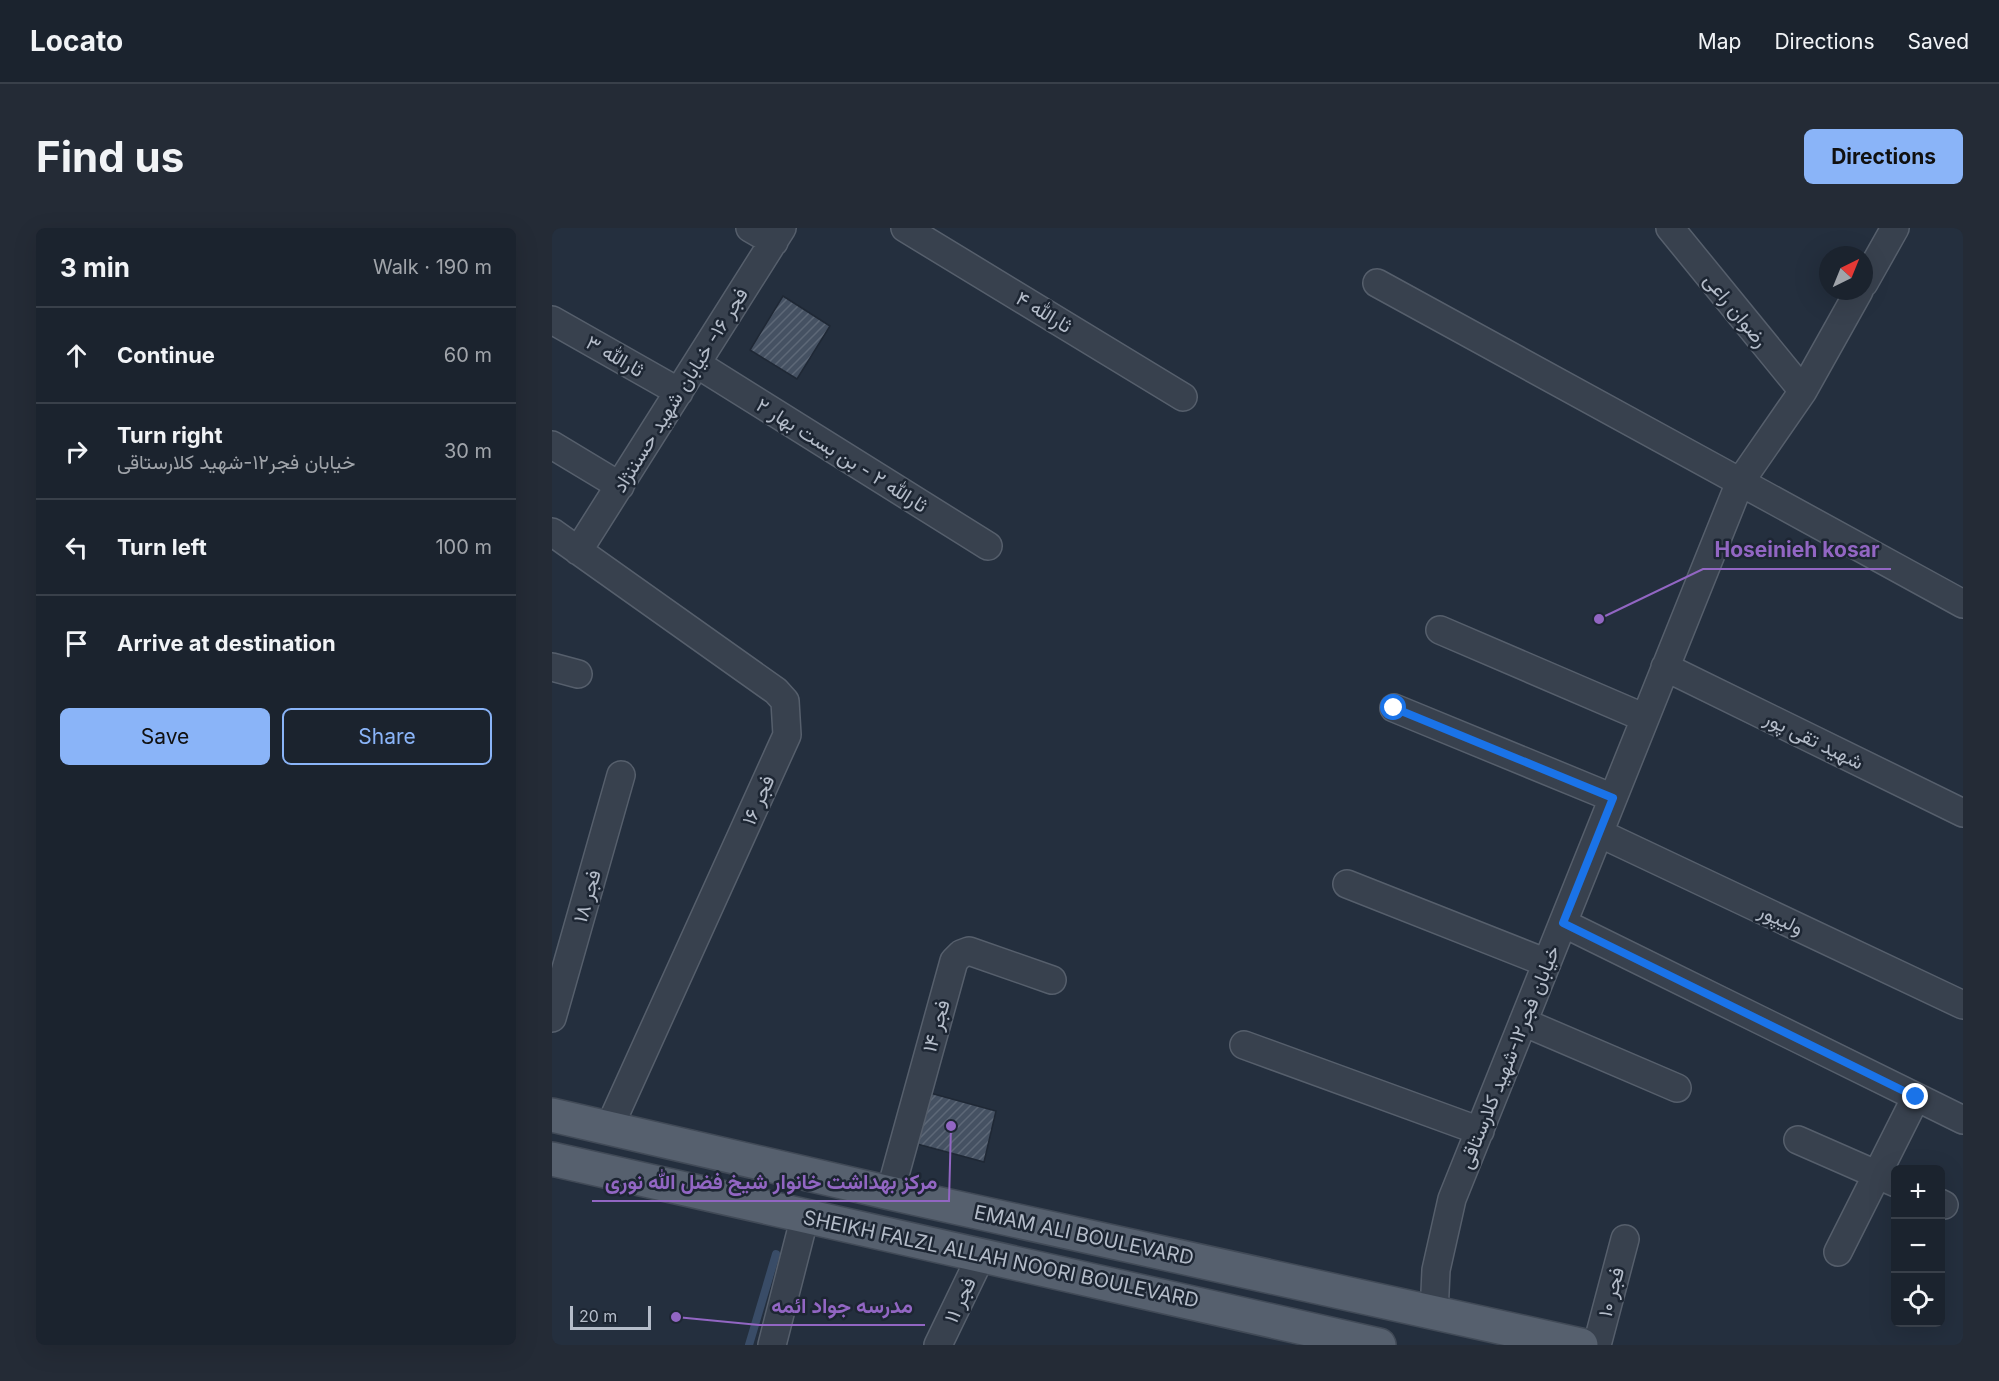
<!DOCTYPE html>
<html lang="en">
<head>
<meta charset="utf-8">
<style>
	:root { --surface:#1b232e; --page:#242b36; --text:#f1f3f6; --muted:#a0a4aa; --line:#39404a; --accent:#8ab4f8 }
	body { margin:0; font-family:Inter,Vazirmatn,sans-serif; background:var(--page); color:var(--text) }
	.controls { position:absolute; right:18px; bottom:18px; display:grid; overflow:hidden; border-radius:9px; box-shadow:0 6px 24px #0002 }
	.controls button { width:54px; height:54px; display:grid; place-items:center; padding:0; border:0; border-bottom:2px solid var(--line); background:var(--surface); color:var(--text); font:30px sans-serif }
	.compass { position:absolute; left:1267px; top:18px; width:54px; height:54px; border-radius:50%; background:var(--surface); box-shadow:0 6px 24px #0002; rotate:43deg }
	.scale { position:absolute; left:18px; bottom:15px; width:81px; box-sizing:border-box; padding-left:6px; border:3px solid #b4bcc9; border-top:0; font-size:16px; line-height:21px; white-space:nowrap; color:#b4bcc9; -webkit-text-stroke:4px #1d2633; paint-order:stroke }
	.stop { position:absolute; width:18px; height:18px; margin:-14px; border:4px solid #1a73e8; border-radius:50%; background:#fff }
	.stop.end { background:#1a73e8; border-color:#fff; box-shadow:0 2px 6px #0008 }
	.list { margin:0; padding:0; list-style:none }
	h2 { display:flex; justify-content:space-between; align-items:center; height:78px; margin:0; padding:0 24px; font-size:26px }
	h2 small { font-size:20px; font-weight:400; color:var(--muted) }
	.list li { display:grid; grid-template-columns:39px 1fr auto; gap:18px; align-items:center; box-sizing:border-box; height:96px; padding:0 24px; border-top:2px solid var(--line) }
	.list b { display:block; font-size:22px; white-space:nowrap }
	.list p { margin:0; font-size:20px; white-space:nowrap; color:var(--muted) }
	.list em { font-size:20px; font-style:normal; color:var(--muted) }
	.actions { display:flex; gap:12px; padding:18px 24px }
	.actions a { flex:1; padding:14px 0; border:2px solid var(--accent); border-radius:9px; text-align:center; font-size:21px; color:var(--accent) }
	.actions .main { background:var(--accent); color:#111 }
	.icon { flex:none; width:33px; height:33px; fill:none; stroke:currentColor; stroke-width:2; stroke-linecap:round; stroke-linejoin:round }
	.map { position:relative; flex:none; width:1411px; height:1117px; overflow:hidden; border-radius:9px }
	header { display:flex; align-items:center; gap:36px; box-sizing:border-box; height:84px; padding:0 30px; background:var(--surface); border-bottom:2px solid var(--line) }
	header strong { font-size:28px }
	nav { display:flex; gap:33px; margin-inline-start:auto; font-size:21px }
	.intro { display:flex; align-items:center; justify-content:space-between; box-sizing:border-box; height:144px; padding:0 36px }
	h1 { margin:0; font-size:42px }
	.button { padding:15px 27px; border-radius:9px; background:var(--accent); color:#111; font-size:21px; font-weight:700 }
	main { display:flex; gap:36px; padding:0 36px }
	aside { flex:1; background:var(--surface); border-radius:9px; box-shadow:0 6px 24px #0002 }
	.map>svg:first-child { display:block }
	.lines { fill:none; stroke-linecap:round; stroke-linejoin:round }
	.stream { stroke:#394c67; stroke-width:8 }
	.building { fill:url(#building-hatch); stroke:#1f2835; stroke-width:1.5 }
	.minor-casing { stroke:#565f6c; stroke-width:30 }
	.primary-casing { stroke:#414a57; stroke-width:36 }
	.minor { stroke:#38414e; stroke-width:27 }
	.primary { stroke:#56606e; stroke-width:33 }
	.route { stroke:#1a73e8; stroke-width:8 }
	.labels { text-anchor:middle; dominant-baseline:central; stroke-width:5; stroke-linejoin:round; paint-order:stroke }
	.street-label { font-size:20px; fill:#b4bcc9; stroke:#1d2633 }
	.leader { fill:none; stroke:#9266c3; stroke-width:2 }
	.callout-dot { fill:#9266c3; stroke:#1d2633; stroke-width:2 }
	.callout-label { font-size:21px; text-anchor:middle; font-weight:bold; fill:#9266c3; stroke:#1d2633; stroke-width:5; stroke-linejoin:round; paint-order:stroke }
</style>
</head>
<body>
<header>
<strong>Locato</strong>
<nav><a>Map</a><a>Directions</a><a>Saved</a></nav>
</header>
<div class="intro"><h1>Find us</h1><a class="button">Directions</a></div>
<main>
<aside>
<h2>3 min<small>Walk · 190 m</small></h2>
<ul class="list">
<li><svg class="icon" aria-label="ahead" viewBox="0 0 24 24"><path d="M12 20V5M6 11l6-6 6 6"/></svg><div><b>Continue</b></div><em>60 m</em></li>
<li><svg class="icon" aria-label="right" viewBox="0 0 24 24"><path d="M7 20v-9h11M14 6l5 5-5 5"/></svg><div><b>Turn right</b><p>خيابان فجر۱۲-شهيد كلارستاقی</p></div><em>30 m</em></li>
<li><svg class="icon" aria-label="left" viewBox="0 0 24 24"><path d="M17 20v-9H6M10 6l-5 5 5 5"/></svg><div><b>Turn left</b></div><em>100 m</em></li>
<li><svg class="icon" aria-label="arrive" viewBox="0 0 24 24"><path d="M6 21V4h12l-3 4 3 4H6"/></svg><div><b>Arrive at destination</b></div></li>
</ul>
<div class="actions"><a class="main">Save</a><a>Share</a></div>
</aside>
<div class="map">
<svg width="1411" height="1117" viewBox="0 0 1411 1117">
	<defs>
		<pattern id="building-hatch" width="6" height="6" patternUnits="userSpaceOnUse" patternTransform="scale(1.5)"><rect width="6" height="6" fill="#455162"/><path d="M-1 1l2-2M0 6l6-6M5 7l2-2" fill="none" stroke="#5d6877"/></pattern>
	</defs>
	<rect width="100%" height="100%" fill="#242f3e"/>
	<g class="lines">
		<path class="stream" d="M197,1117L224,1026"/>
	</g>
	<path class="building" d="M231,68L278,98L245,151L198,122Z
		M367,862L444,883L432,934L354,913Z"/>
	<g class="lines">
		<defs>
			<path id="minor" d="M198,0L222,14
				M353,0L631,169
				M1118,0L1251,163
				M825,55L1411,376
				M1312,55L1343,0
				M0,92L127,164
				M145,136L436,318
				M0,217L68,258
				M0,304L224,463L233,473L235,507L57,900
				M26,323L230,0
				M888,402L1093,490
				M0,439L26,446
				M1113,439L1411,585
				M842,480L1061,570
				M1047,605L1411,777
				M795,656L995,735
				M1011,695L1411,892
				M0,790L69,547
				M971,794L1125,860
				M692,817L928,903
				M1246,912L1344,955
				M338,965L402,733L409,726L417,723L500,752
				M1388,975L1392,977
				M1286,1024L1364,869
				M882,1086L884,1042L900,971L1188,254L1251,163L1307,63
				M220,1117L253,988
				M386,1117L429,1028
				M1045,1117L1073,1011"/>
			<path id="primary" d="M0,887L338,965L1029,1117
				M0,931L827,1117"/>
		</defs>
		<use href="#minor" class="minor-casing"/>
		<use href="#primary" class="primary-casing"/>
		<use href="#minor" class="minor"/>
		<use href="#primary" class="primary"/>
	</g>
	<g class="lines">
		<path class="route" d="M842,480L1061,570L1011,695L1364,869"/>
	</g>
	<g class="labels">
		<g class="street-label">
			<text transform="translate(1184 82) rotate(51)">رضوان راعی</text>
			<text transform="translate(492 84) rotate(31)">ثارالله ۴</text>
			<text transform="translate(63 128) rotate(30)">ثارالله ۳</text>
			<text transform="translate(128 162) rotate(-58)">فجر ۱۶- خیابان شهید حسننژاد</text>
			<text transform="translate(290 227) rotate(32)">ثارالله ۲ - بن بست بهار ۲</text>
			<text transform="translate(1262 512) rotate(26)">شهید تقی پور</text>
			<text transform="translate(206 572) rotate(-66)">فجر ۱۶</text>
			<text transform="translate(35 668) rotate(-74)">فجر ۱۸</text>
			<text transform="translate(1229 691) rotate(25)">ولیپور</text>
			<text transform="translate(384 798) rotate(-74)">فجر ۱۴</text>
			<text transform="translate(957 829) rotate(-68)">خيابان فجر۱۲-شهيد كلارستاقی</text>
			<text transform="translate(532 1007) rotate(12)">EMAM ALI BOULEVARD</text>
			<text transform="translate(449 1031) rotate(12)">SHEIKH FALZL ALLAH NOORI BOULEVARD</text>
			<text transform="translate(1059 1064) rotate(-75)">فجر ۱۰</text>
			<text transform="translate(408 1072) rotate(-65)">فجر ۱۱</text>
		</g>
	</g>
	<path class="leader" d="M1047 391L1151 341H1339M399 898L397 973H40M124 1089L207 1097H373"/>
	<g class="callout-dot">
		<circle cx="1047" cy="391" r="6"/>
		<circle cx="399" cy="898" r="6"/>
		<circle cx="124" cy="1089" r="6"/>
	</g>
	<g class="callout-label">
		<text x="1245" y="329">Hoseinieh kosar</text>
		<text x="219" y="961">مرکز بهداشت خانوار شیخ فضل الله نوری</text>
		<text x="290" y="1085">مدرسه جواد ائمه</text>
	</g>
</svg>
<div class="controls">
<button>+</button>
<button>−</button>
<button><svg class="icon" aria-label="locate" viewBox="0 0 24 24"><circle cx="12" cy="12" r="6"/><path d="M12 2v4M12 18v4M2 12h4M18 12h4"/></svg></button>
</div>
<svg class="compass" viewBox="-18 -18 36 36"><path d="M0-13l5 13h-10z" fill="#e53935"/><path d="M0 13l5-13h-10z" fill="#a0a4aa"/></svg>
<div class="scale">20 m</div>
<div class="stop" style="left:842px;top:480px"></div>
<div class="stop end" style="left:1364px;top:869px"></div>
</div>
</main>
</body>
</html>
